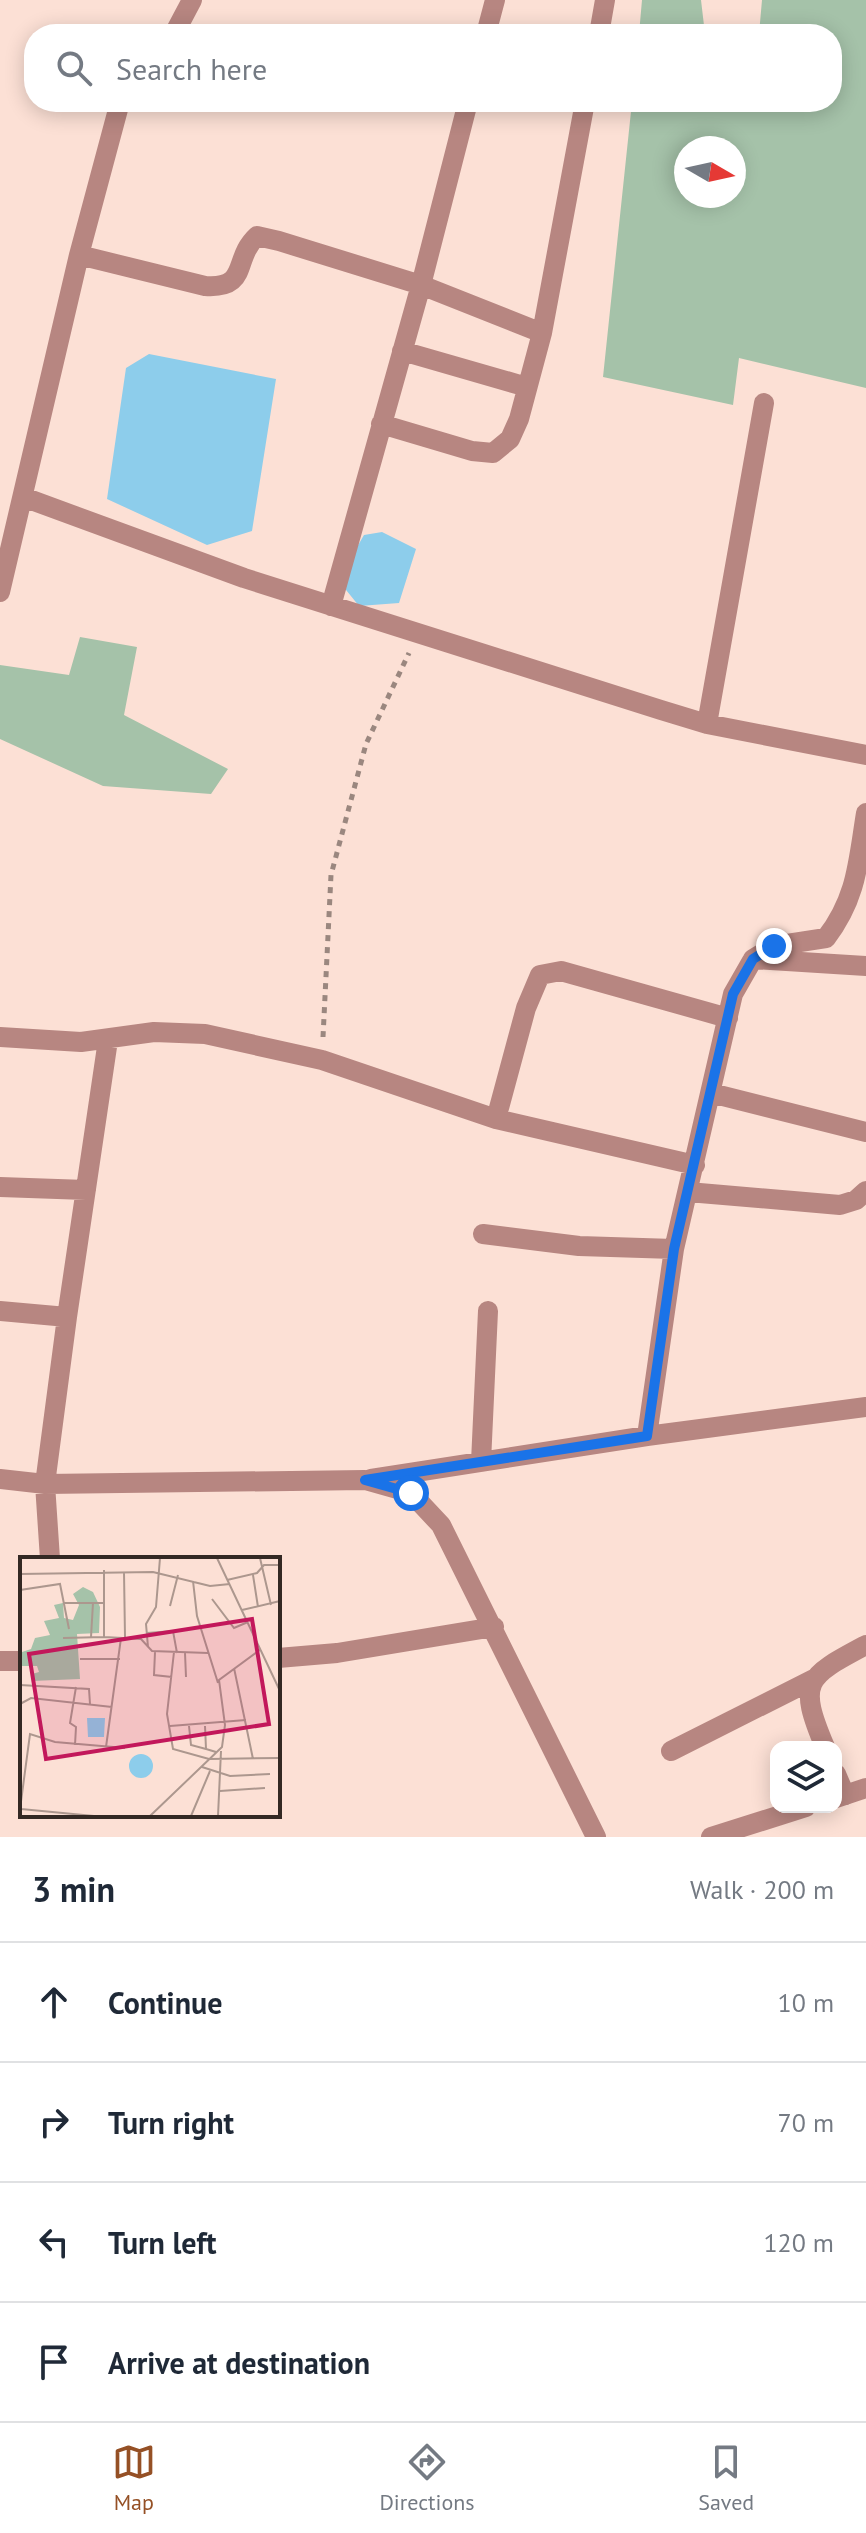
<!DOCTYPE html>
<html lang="en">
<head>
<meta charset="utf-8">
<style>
	:root { --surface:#fff; --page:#f2f2f3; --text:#1f2937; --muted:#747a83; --line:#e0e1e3; --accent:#955025 }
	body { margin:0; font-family:"PT Sans",sans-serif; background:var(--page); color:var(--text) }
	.controls { position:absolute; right:24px; bottom:24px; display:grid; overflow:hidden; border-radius:16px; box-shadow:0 4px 20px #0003 }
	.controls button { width:72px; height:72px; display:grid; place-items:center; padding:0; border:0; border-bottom:2px solid var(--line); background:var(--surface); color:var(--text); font:40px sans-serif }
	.compass { position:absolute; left:674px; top:136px; width:72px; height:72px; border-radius:50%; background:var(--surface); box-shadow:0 4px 20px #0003; rotate:99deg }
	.stop { position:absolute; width:24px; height:24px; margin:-18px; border:6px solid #1a73e8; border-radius:50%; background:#fff }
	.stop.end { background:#1a73e8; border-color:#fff; box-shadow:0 2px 8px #0008 }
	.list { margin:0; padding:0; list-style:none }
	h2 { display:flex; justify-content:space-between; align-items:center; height:104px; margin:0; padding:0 32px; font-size:34px }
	h2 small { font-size:26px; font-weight:400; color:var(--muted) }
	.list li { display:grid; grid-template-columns:52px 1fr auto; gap:24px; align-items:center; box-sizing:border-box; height:120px; padding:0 32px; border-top:2px solid var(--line) }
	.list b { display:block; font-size:30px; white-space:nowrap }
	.list em { font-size:26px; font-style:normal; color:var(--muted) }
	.icon { flex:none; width:44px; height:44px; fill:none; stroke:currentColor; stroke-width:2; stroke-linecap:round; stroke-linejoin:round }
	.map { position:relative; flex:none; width:866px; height:1837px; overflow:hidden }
	.search { position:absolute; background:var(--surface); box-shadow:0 4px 20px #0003; left:24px; right:24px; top:24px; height:88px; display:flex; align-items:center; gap:20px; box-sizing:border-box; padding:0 28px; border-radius:32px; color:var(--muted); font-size:30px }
	.sheet { height:584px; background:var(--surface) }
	nav { display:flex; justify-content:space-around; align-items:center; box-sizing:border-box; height:112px; border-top:2px solid var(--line); background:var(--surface); font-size:22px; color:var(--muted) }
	nav a { display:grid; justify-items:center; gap:4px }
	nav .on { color:var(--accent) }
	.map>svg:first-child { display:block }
	.green { fill:#a5c2a9; fill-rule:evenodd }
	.water { fill:#8dcdeb }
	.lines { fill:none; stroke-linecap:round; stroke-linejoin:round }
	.path { stroke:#9a877f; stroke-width:5; stroke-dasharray:6 6; stroke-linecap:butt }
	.minor { stroke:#b78681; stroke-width:20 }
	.tertiary { stroke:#b78681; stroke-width:20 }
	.route { stroke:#1a73e8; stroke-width:10 }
	.inset-road { fill:none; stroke:#ac978e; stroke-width:2 }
	.view { fill:#c2185b; fill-opacity:0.15; stroke:#c2185b; stroke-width:4 }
	.inset-edge { fill:none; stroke:#332924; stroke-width:4 }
</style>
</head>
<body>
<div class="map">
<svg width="866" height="1837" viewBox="0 0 866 1837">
	<rect width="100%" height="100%" fill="#fce0d5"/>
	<path class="green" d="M642,0H701L705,34H639Z
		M762,0H866V388L739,358L733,405L603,377L632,102H832V34H759ZM734,148V196H686V148Z
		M80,637L137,647L124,715L228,769L211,794L103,786L0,739V665L69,675Z"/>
	<path class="water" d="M149,354L276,379L252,531L207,545L107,499L126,368Z
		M382,532L416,549L399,603L359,606L338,580L364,535Z"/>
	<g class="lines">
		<path class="path" d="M323,1037L331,875L366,744L409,653"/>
		<path class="minor" d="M174,34L192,0
			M486,34L495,0
			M599,34L605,0
			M79,255L205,286C250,289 232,259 257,236L279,241L421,285L542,333
			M402,351L527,387
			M381,424L472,451L493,453L510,439L519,419L542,333L585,102
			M23,497L244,578L661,710L707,724L866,755
			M0,592L79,255L120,102
			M331,606L421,285L468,102
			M707,724L764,403
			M753,959L866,966
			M0,1037L81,1042L154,1032L205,1034L322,1060L496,1119L695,1165
			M711,1093L866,1132
			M496,1119L526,1008L540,975L561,971L728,1018
			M0,1187L86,1190
			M688,1192L840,1205L856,1200L866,1191
			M483,1234L579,1246L674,1249
			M0,1311L67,1317
			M647,1436L674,1249L733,994L753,959L774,946L826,938C857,898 858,862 866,813
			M481,1462L488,1311
			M0,1479L45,1484L365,1480L411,1493L441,1525L596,1837
			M371,1479L647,1436L866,1407
			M50,1559L45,1484L67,1317L108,1040
			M278,1658L337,1653L494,1627
			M0,1661H22
			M825,1747C797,1681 806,1677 866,1645
			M671,1751L814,1679
			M836,1774L845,1795"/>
		<path class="tertiary" d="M836,1798L866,1788
			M711,1837L806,1807"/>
	</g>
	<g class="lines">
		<path class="route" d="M411,1493L365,1480L647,1436L674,1249L733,994L753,959L774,946"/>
	</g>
	<g transform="translate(20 1557)">
		<rect width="260" height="260" fill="#fce0d5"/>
		<path d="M63,30L73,35L80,50L79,76L57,77L60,122L12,124V117L19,115L17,109H0L2,95L11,92L15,81L30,78L24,64L39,61L34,48L43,46L44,61L53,63L59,48L53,37Z" fill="#a5c2a9"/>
		<path d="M67,161H85L84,180H68ZM109 209a12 12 0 1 1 24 0a12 12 0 1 1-24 0Z" fill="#8dcdeb"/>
		<path class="inset-road" d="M197,1L260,134M240,1L251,48M84,13V80L121,82L132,94L188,96M104,15L105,80M0,17L133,15L190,29L210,27M233,18L238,50M207,23L237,16L244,8H260M173,24L177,59L198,126M0,33L40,27L49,72M192,42L214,71L228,65M44,46H84M150,49L158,18M222,53L260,44M127,76L153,74L157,96M71,80L73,46M43,81L84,80M128,90L126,67L136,50L140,1M135,95L134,118L152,120M154,95L147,157L153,192L189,202L260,201M165,96L166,120M60,102H100M214,111L233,202M0,128L69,132L70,147M0,147L11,141L92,150M150,169L226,163M169,169L171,188L186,192M185,169L186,192L196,195M55,188L56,170L50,166L56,130M86,190L101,81M182,210L210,219L250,217M200,234L245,231M0,252L10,177L35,185L105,191M1,252L74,259M130,259L202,190L205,168L199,123L241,92M171,259L190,214M198,259L201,194"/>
		<path class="view" d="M232,62L249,167L26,202L9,97Z"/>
		<rect width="260" height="260" class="inset-edge"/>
	</g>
</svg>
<div class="controls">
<button><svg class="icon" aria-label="layers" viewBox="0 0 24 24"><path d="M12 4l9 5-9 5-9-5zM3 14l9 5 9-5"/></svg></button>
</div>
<svg class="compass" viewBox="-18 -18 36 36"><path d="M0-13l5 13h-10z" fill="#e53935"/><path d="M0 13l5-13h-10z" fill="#747a83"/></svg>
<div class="stop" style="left:411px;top:1493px"></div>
<div class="stop end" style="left:774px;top:946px"></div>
<div class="search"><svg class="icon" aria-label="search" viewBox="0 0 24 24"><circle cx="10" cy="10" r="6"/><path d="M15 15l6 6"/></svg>Search here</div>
</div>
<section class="sheet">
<h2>3 min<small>Walk · 200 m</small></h2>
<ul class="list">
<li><svg class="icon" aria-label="ahead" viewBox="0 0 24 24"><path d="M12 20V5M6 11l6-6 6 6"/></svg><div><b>Continue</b></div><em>10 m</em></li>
<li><svg class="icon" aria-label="right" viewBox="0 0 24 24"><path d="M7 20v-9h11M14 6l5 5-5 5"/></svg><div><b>Turn right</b></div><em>70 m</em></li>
<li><svg class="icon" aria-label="left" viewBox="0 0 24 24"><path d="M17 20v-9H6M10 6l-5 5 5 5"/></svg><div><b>Turn left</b></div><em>120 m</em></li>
<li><svg class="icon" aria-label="arrive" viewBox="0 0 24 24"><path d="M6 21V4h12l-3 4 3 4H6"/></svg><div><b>Arrive at destination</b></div></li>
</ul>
</section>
<nav>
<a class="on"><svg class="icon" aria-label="map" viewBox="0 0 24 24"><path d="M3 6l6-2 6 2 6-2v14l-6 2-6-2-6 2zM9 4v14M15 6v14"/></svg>Map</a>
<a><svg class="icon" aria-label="directions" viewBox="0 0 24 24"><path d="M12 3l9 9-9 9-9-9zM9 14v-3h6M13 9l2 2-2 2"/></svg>Directions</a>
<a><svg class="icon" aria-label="saved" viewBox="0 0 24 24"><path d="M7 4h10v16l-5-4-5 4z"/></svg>Saved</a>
</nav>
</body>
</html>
